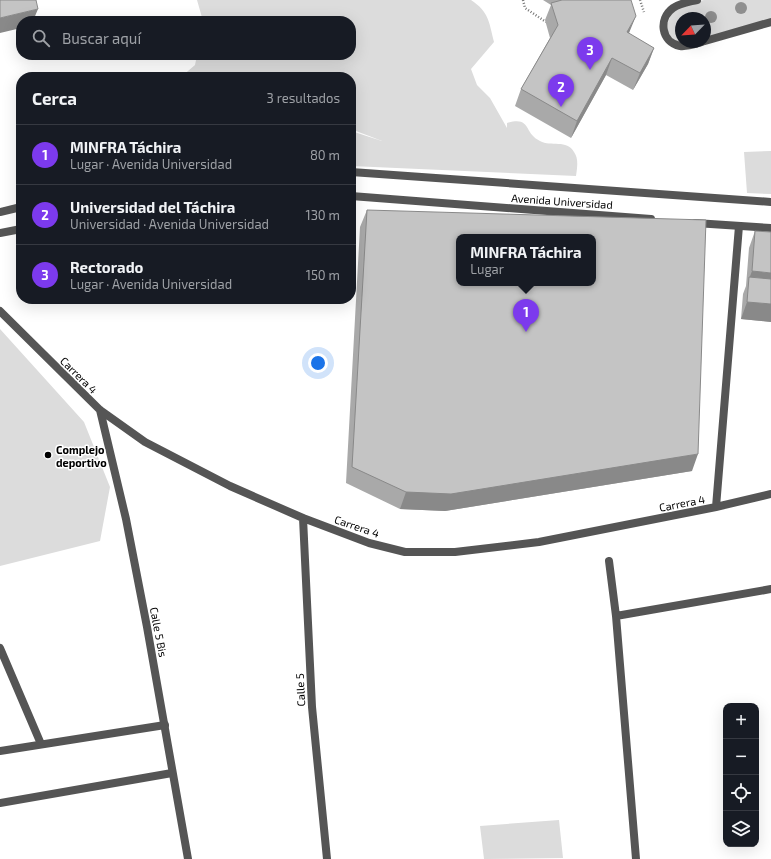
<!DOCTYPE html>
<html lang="es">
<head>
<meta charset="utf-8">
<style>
	:root { --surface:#171b24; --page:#20242c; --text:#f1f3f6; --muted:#9ea1a6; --line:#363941; --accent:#7c3aed }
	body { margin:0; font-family:"Exo 2",sans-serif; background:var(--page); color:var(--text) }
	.controls { position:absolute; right:12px; bottom:12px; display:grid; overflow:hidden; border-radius:8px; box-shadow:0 4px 16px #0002 }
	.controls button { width:36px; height:36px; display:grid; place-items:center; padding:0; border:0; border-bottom:1px solid var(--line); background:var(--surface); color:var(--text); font:20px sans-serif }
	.compass { position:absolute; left:675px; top:12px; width:36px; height:36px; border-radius:50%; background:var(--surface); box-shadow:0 4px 16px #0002; rotate:245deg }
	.you { position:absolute; left:318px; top:363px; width:14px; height:14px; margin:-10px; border:3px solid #fff; border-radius:50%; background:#1a73e8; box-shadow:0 0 0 6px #1a73e833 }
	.badge { display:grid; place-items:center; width:26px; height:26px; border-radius:50%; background:var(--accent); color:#fff; font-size:13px; font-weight:700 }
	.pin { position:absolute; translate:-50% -33px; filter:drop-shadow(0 1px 2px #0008) }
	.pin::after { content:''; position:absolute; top:21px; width:14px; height:12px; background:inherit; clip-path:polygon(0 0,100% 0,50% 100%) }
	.popup { position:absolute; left:456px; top:234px; width:140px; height:52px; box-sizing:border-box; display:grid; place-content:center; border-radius:8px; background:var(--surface); filter:drop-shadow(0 1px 3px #0005); font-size:13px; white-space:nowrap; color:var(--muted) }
	.popup b { font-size:15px; color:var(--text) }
	.popup::after { content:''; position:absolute; left:50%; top:100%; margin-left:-8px; border:8px solid transparent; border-top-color:var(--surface) }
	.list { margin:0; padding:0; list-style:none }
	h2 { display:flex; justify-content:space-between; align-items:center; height:52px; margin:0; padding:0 16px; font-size:17px }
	h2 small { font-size:13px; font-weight:400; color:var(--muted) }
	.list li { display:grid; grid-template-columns:26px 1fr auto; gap:12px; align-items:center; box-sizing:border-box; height:60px; padding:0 16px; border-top:1px solid var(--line) }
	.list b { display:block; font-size:15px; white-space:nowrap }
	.list p { margin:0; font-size:13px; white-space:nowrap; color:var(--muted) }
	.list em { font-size:13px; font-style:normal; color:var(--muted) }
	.icon { flex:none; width:22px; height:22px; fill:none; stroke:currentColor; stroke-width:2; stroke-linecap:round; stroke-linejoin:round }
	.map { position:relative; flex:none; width:771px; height:859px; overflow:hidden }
	.search { position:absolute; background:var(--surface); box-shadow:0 4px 16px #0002; left:16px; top:16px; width:340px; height:44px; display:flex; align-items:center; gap:10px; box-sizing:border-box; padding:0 14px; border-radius:16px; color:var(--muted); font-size:15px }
	.panel { position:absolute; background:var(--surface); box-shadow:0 4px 16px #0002; left:16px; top:72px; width:340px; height:232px; border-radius:16px }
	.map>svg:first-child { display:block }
	.green { fill:#dcdcdc }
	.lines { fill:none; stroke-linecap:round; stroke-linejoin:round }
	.path { stroke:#777; stroke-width:2.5; stroke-dasharray:1 2; stroke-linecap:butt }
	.service { stroke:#555; stroke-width:8 }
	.minor { stroke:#555; stroke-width:8 }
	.tertiary { stroke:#555; stroke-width:8 }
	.tree { fill:#8f8f8f }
	.wall { fill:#a9a9a9 }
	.shaded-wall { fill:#898989 }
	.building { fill:#c4c4c4; stroke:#898989; fill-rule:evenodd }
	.poi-dot { fill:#000; stroke:#fff; stroke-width:1.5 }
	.labels { text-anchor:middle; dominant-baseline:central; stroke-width:3; stroke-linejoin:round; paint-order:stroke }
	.street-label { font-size:11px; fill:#000; stroke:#fff }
	.poi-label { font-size:11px; font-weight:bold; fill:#000; stroke:#fff; text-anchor:start }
</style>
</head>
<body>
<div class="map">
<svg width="771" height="859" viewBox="0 0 771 859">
	<rect width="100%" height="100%" fill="#fff"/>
	<path class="green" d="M197,0H471C489,12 489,22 494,42L471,69L477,85L490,98L507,128V123C532,116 523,133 540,141C551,147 567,139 574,152C579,159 577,168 576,176L351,166V131L382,141L351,129V77H181L195,65L197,55H351V21H203Z
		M704,0H771V19L705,38V18H681V42H693L675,41L666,31C670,6 682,6 704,0Z
		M771,151V194L747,193L744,152Z
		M0,329L84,422L110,487L100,541L0,566Z
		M559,820L563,858L484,859L480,826Z"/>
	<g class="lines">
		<path class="path" d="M523,0L525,8L546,22
			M640,0L644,12"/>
		<path class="service" d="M697,0C689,2 680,3 673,8C658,19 661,42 680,46C687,47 695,44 702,42
			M705,41L771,22
			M0,648L41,744
			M0,751L165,725
			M0,803L172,773"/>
		<path class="minor" d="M0,311L100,410L145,442L230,486L303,518L369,543L405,552H455L539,542L716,507L771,494
			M100,410L126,519L147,627L188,859
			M716,507L739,226
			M303,518L312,707L327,859
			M609,561L616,616L636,859
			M616,616L771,589"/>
		<path class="tertiary" d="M351,172L771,202
			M351,196L651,219
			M0,212L21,207
			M695,223L771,228
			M0,233L21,229"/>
	</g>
	<g class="tree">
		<circle cx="741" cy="8" r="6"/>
		<circle cx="711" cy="17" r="6"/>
	</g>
	<path class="wall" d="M543,0H631L629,34L654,48L648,64L633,90L606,75L571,138L515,106L521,89L550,38L545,20L551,5Z
		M367,210L692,471L445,511L400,509L346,483L360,227Z
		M755,231L771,322L741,319L743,294L746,286L749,248Z"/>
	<path class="shaded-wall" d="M38,9L33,21H21V28L0,33V18Z
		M636,16L629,33L621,49L627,32Z
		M654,48L648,64L633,90L640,73Z
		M612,58L606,75L571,138L577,121Z
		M752,271L771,273V290L749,279Z
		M747,302L771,304V322L741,319Z
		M698,454L692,471L445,511L400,509L406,492Z"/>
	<path class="building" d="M0,0H36L38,9L0,18Z
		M562,0H631L636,16L627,32L654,48L640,73L612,58L577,121L521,89L558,25L551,3Z
		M367,210L706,220L698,454L451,494L406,492L352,467ZM459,237H593V283H459Z
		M755,231L771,232V273L752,271Z
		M749,277L771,279V304L747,302Z"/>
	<circle class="poi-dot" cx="48" cy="455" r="4"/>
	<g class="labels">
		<g class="street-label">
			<text transform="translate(562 201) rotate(4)">Avenida Universidad</text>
			<text transform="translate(79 375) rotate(45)">Carrera 4</text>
			<text transform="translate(682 503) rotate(-11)">Carrera 4</text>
			<text transform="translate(357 526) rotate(19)">Carrera 4</text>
			<text transform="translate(159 632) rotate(79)">Calle 5 Bis</text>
			<text transform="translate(300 690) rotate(-93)">Calle 5</text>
		</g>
		<g class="poi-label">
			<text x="56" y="449">Complejo<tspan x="56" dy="13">deportivo</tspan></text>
		</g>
	</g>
</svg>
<div class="controls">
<button>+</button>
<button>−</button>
<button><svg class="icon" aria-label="locate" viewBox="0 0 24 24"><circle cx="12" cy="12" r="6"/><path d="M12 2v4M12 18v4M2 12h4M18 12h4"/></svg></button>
<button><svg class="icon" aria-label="layers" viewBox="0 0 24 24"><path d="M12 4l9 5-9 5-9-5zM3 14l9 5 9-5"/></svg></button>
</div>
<svg class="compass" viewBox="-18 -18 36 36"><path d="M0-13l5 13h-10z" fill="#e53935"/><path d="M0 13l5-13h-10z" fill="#9ea1a6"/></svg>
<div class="you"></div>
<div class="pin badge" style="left:526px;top:332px">1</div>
<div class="popup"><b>MINFRA Táchira</b>Lugar</div>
<div class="pin badge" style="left:561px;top:107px">2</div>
<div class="pin badge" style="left:590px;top:70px">3</div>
<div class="search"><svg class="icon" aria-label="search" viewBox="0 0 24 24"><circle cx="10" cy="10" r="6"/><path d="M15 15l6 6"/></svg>Buscar aquí</div>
<section class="panel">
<h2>Cerca<small>3 resultados</small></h2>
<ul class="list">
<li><span class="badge">1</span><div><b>MINFRA Táchira</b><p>Lugar · Avenida Universidad</p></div><em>80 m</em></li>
<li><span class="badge">2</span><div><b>Universidad del Táchira</b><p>Universidad · Avenida Universidad</p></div><em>130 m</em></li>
<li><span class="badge">3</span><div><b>Rectorado</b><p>Lugar · Avenida Universidad</p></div><em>150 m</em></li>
</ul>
</section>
</div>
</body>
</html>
